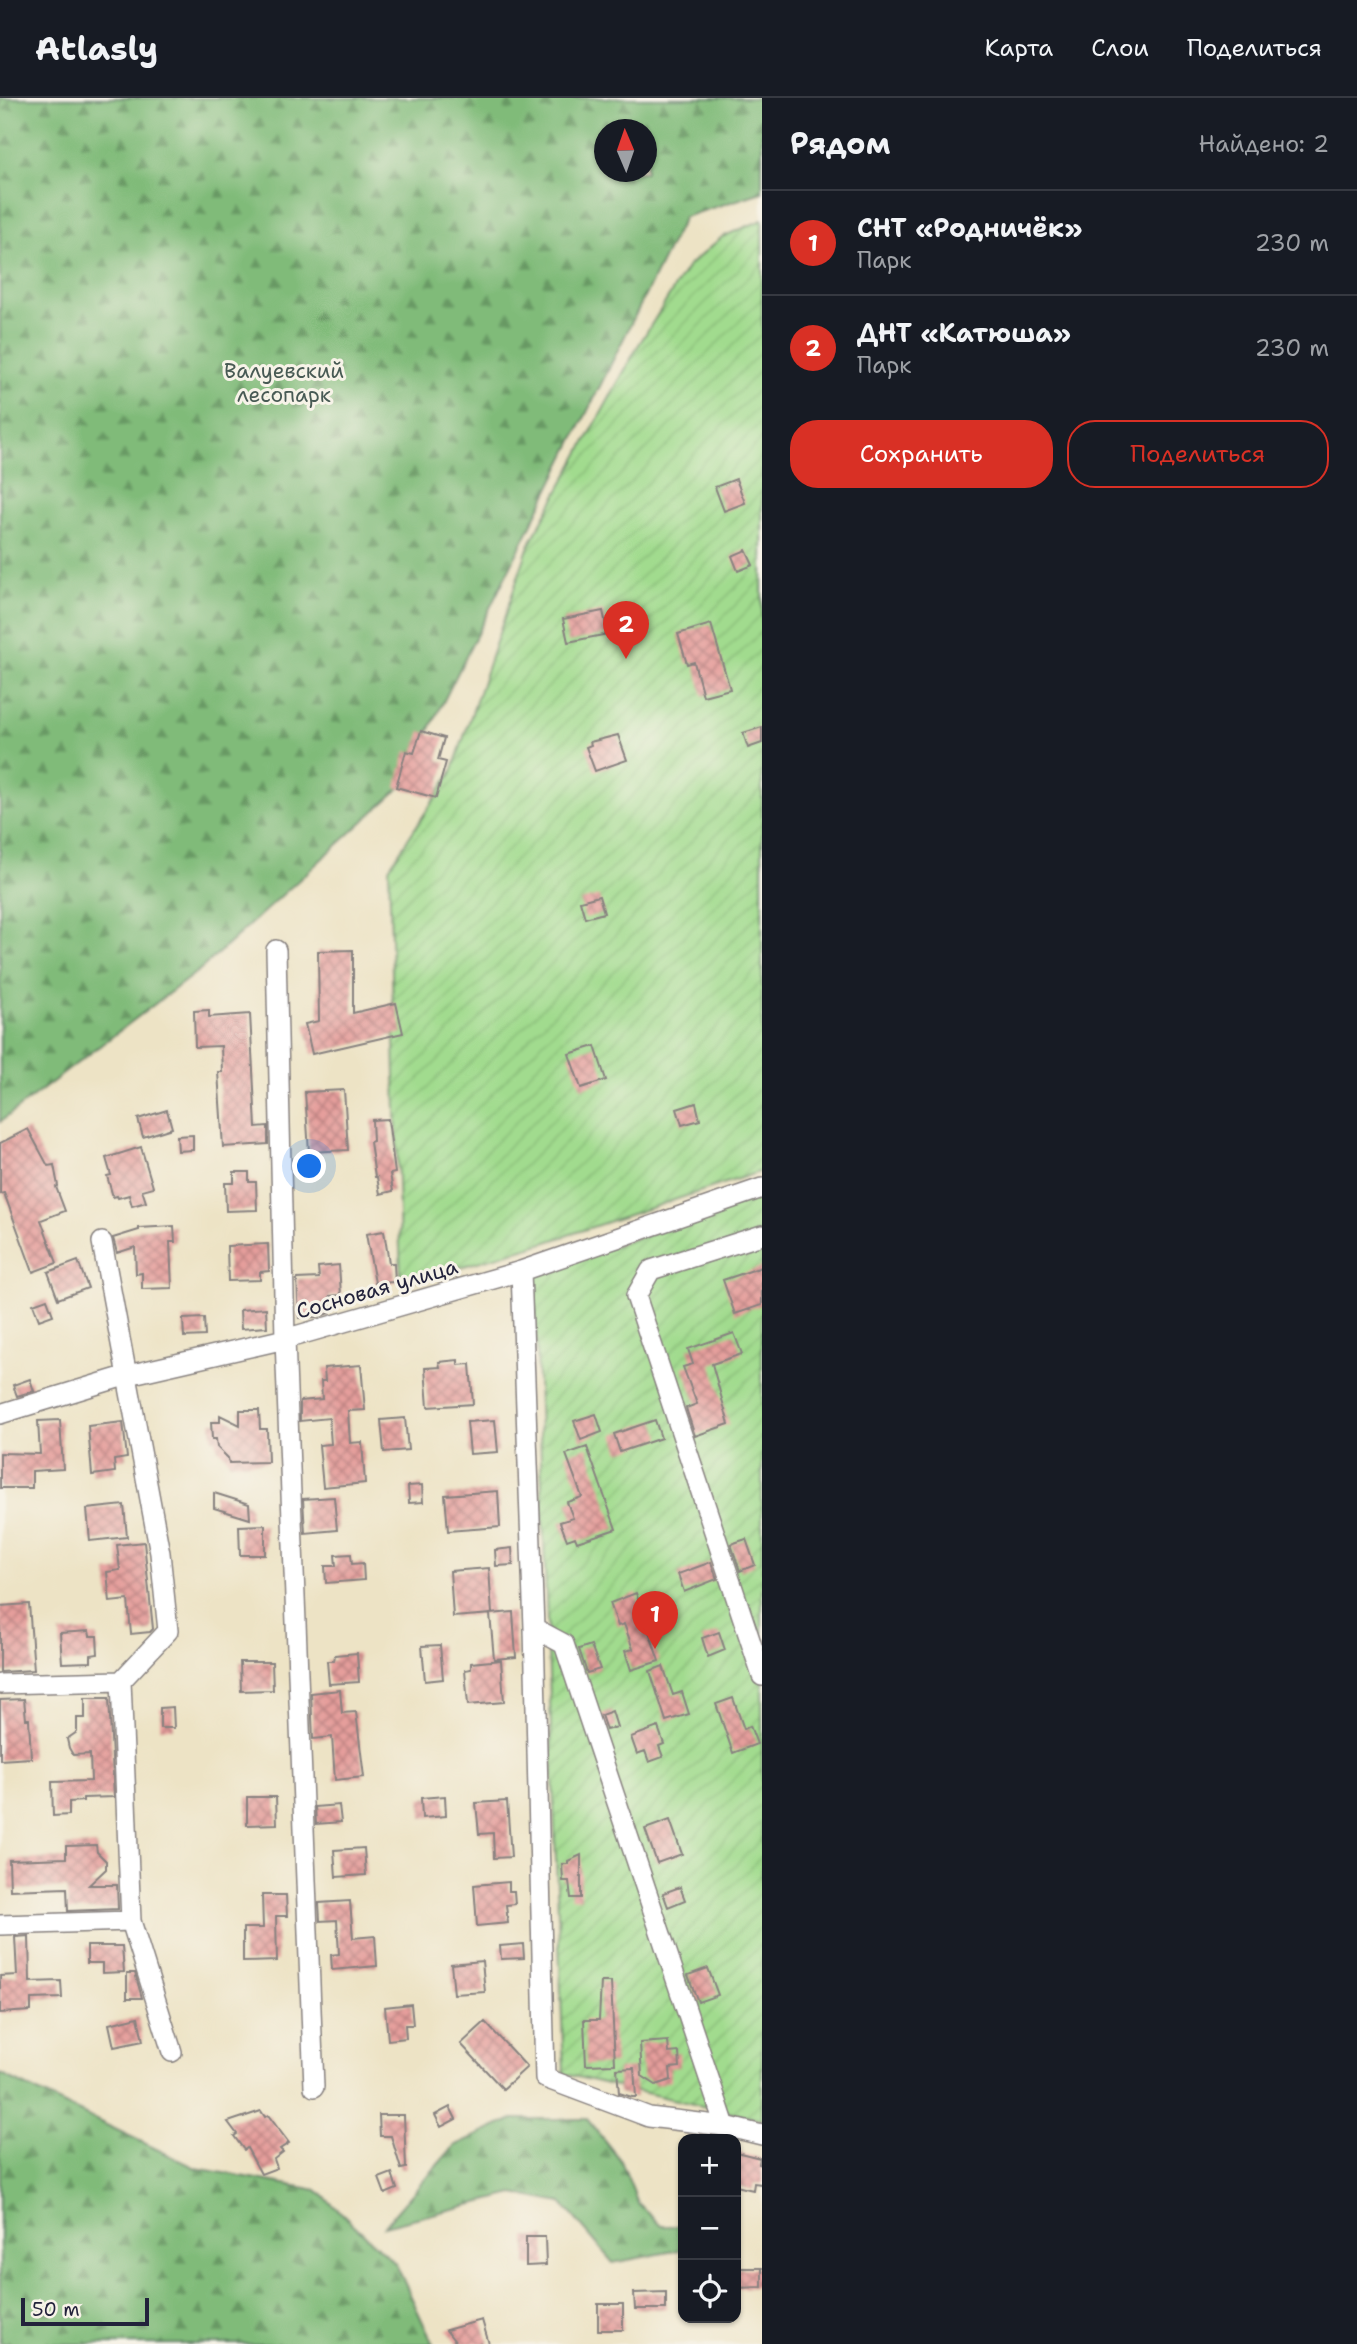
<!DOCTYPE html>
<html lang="ru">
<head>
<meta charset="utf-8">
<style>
	:root { --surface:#171b24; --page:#20242c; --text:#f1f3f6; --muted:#9ea1a6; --line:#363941; --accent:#d93025 }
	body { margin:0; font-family:"Shantell Sans",sans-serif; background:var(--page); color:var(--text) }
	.controls { position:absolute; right:21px; bottom:21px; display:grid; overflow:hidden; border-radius:14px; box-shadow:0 2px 5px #0004 }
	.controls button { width:63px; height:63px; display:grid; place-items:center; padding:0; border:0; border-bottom:2px solid var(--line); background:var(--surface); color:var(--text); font:35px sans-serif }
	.compass { position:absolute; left:594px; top:21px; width:63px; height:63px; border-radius:50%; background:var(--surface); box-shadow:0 2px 5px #0004; rotate:358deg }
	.scale { position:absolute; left:21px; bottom:18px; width:128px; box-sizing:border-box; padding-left:7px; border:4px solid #22223b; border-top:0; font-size:19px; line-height:24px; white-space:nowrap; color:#22223b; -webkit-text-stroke:5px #f7f3e8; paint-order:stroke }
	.you { position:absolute; left:310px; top:1069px; width:24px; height:24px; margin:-18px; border:5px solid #fff; border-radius:50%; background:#1a73e8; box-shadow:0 0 0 10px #1a73e833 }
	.badge { display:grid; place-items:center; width:46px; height:46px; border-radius:50%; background:var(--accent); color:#fff; font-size:23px; font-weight:700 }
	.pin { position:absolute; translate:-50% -58px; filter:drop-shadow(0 2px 4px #0008) }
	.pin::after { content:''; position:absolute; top:37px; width:24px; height:21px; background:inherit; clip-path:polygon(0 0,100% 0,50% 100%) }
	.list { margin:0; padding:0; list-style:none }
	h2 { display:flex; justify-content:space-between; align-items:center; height:91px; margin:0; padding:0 28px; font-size:30px }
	h2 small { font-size:23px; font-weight:400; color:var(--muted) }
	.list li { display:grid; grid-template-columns:46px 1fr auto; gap:21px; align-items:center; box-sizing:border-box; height:105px; padding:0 28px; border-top:2px solid var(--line) }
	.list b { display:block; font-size:26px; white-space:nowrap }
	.list p { margin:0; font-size:23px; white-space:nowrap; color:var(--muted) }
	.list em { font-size:23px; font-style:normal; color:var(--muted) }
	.actions { display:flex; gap:14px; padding:21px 28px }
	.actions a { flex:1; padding:16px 0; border:2px solid var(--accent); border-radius:28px; text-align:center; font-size:24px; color:var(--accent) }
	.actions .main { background:var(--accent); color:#fff }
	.icon { flex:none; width:38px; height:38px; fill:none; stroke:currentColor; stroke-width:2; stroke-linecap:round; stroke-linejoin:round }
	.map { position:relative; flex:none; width:762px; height:2246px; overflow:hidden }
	header { display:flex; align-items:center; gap:42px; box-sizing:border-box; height:98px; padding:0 35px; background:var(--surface); border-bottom:2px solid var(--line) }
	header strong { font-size:33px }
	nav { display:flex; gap:38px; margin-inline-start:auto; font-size:24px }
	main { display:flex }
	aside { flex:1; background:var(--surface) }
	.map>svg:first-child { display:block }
	.forest { fill:url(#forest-firs); stroke:#516e5a; stroke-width:2; fill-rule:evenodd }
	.garden { fill:url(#garden-furrows); stroke:#627e64; stroke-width:2 }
	.building { fill:url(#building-cross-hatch) }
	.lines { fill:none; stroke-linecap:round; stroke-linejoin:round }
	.minor-casing { stroke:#888280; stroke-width:22 }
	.minor { stroke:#fff; stroke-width:19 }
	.labels { text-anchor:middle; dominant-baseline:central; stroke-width:6; stroke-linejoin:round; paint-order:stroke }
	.park-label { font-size:21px; fill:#485a54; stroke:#f7f3e8 }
	.street-label { font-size:21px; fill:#22223b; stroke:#f7f3e8 }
</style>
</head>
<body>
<header>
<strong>Atlasly</strong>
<nav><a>Карта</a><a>Слои</a><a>Поделиться</a></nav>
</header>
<main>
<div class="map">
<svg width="762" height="2246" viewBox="0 0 762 2246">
	<defs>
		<pattern id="forest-firs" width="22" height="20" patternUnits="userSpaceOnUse" patternTransform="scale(1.75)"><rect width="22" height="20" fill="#80bb79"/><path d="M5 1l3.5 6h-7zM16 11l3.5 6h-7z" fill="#689864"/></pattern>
		<pattern id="garden-furrows" width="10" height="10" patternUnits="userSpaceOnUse" patternTransform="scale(1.75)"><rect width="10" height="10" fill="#a1db8e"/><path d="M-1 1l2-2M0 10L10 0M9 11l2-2" fill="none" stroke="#8abc7b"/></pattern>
		<pattern id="building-cross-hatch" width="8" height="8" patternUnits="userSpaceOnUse" patternTransform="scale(1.75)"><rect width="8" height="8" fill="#e59e9b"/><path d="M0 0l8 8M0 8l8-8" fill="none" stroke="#b98080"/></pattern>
	</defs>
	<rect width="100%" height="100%" fill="#f7f3e8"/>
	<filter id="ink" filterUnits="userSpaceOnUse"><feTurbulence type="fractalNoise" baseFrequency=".0143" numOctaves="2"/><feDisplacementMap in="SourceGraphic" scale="14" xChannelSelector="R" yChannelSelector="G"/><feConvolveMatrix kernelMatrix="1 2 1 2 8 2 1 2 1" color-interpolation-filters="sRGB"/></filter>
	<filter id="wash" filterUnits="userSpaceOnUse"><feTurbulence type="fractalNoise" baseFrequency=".00686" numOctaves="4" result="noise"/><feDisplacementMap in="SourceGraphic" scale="28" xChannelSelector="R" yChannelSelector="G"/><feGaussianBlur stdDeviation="1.57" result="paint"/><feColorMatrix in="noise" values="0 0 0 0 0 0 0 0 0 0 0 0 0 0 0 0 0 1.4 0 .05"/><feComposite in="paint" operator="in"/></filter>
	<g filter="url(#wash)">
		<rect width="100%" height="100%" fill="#ede3c5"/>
		<path class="forest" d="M0,0H762V94L684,119L401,689L202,870L0,1024ZM604,32H646V74H604Z
			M0,1976L196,2070L317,2092L396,2166L433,2246H0Z
			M513,2021H587L621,2063L638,2105L661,2128H683V2144L679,2152L613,2165L562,2105L514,2096L384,2128L454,2048Z"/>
		<path class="garden" d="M762,122V1073L544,1145L401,1186L389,770L452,674L529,447L638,248L688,168L722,139Z
			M762,1098V2022L564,1976L534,1175Z"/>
		<g id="blocks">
			<path class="building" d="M736,381L745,405L724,413L715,389Z
				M746,452L753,467L738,473L732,458Z
				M603,513L608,536L568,544L563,521Z
				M711,526L730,591L703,598L694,564L687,566L678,536Z
				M762,629V645L748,650L743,635Z
				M421,633L444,640L438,662L446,664L436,700L396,689L406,653L414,655Z
				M618,637L627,662L595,673L586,649L591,647L590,644Z
				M599,798L604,815L585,820L580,803Z
				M353,852V915L396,905L403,935L312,956L305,926L319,923L318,853Z
				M209,912V919L250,916L256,1029L268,1028V1046L223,1049L218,974H222L221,948L195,949L194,913Z
				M595,948L606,982L581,990L569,956Z
				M344,992L348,1052L309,1054L305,994Z
				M696,1005L700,1022L682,1027L677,1011Z
				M167,1012L172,1030L143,1039L138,1021Z
				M388,1021L395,1075L390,1076L393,1093L380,1096L377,1079H375L370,1044L373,1043L372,1022Z
				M28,1031L48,1068L54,1067L58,1088L56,1089L65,1113L41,1122L57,1165L33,1174L4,1095L0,1096V1045Z
				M193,1037V1052L178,1053L177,1038Z
				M141,1049L153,1089L142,1092L146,1104L132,1108L129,1097L118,1100L117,1098L113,1099L107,1078L111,1077L106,1060Z
				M234,1074H249V1084H256L257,1112L226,1113L225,1085H234Z
				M174,1128L175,1144H170L172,1190L142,1191V1175L136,1176L135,1149L117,1155L113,1140L139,1132V1130Z
				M384,1133L389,1165H394L395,1184L375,1185L366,1136Z
				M268,1146L269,1173L260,1174V1182L228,1183L227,1148Z
				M78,1163L88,1190L58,1201L48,1174Z
				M339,1167L341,1197L330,1198V1215L316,1219L299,1220L297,1181L319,1180L318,1169Z
				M762,1169V1207L735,1216L723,1182Z
				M47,1201L53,1217L39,1222L33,1206Z
				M266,1210L267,1229L241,1231L240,1212Z
				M204,1220L205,1238L184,1239L183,1221Z
				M734,1235L742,1256L712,1266L729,1326L695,1338L686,1310L697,1306L683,1269L693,1266L688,1251Z
				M458,1262V1267L470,1266L473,1306L428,1309L425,1270L440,1269L439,1264Z
				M361,1267L365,1312L348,1313L350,1345L362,1344L365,1385L323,1389L319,1347L331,1346L329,1320L300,1323V1303L322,1301L321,1283H325L324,1270Z
				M30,1281L34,1293L17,1298L13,1287Z
				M240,1312H259L260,1331H267L268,1364L229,1365L228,1360L217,1349L216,1341H212L211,1324H220V1317L240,1327Z
				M596,1316L602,1334L581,1342L574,1323Z
				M405,1320L408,1352L384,1354L381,1322Z
				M60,1322L63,1371L32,1373V1390H0V1355L40,1356L38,1323Z
				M495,1322L498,1354L470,1356L467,1324Z
				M655,1322L661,1340L620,1354L614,1336Z
				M123,1324L127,1360L114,1362L115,1374L92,1377L88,1328Z
				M587,1349L616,1431L577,1444L575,1439L567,1442L560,1424L573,1420L567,1404L582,1399L566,1356Z
				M422,1387L423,1404L409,1405L408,1388Z
				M498,1393L500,1429L448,1433L445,1397Z
				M214,1395L249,1406L250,1421L214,1410Z
				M334,1399L337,1432L305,1435L303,1401Z
				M124,1407L127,1439L90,1443L87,1411Z
				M265,1427V1457H240L239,1428Z
				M746,1441L755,1467L740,1473L731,1446Z
				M144,1444L153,1531L150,1534L131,1536L128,1502L110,1504L107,1474L120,1472L117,1447Z
				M512,1450L513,1467L496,1468L495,1452Z
				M351,1456L352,1466L363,1465L364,1482L326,1485L325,1468H336L335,1457Z
				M711,1464L717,1481L684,1494L678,1476Z
				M489,1470L492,1516L453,1519L450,1473Z
				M636,1495L659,1563L631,1572L625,1553L633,1551L624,1526L618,1528L610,1505Z
				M29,1506L34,1572L0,1574V1508Z
				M513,1514L516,1559L494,1561L490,1516Z
				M89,1533L90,1538H97L98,1556L91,1557V1564L62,1565L60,1535Z
				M719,1534L725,1552L708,1559L702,1540Z
				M440,1547L443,1581L425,1583L422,1548Z
				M591,1547L600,1571L587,1575L579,1551Z
				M357,1555L359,1584L329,1586L327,1563H334L335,1557Z
				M501,1562L504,1604L468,1607L465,1572L471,1571V1565Z
				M240,1564H272L273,1592L241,1593Z
				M663,1568L673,1597L682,1594L689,1616L666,1623L650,1573Z
				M340,1592L342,1615L356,1614L364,1679L335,1682L332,1639L313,1641L311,1595Z
				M85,1600H109L114,1699L83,1700V1703L69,1704V1717L53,1718L52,1684L91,1683L90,1656L73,1657L69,1650L67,1641L77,1634V1620H85Z
				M733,1600L744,1631L750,1628L757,1646L733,1655L716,1606Z
				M24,1601L26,1621H29L31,1660L0,1662V1602Z
				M173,1609L174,1630H160V1610Z
				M612,1613L617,1629L606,1632L601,1617Z
				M658,1629L664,1646L659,1648L663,1659L649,1664L645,1653L637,1656L631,1639Z
				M445,1698L446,1718L422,1720L421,1700Z
				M247,1699H276L277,1726L247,1727Z
				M507,1703L511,1759L494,1760L493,1735L479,1736L476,1705Z
				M339,1707L341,1724L316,1726L315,1709Z
				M670,1722L682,1756L657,1765L645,1731Z
				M96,1747L97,1754L106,1763V1771L89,1787H117L118,1811L68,1813L67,1790L10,1792L9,1762L66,1760V1748Z
				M364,1750L366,1777L336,1779L334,1752Z
				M581,1757V1800H571L569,1783H563L562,1766H568V1763Z
				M509,1784V1793H514L515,1806L506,1807L508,1825L477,1828L474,1787Z
				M680,1789L685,1802L668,1809L663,1795Z
				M262,1797H286L287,1818H276L277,1863L243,1864V1830H263Z
				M350,1803L353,1840L375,1838L377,1868L332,1872L331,1857L339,1856L337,1822L320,1823L319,1805Z
				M29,1838L30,1884L61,1883L62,1900L31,1901V1913L0,1915V1878L17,1877L15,1839Z
				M523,1846L524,1860L501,1861L500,1848Z
				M87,1848H122L124,1874L102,1875V1865H87Z
				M482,1863L485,1894L454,1896L451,1866Z
				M708,1870L718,1897L698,1904L688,1877Z
				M127,1875H135L142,1900H127Z
				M601,1884H611L615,1966L586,1967L584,1922H599Z
				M411,1906L413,1927H405L406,1940L388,1942L385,1909Z
				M138,1919L143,1943L114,1949L109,1926Z
				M485,1924L527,1969L503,1991L461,1946Z
				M668,1943L669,1955L679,1954L680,1969L670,1970L671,1982L656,1987L642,1978L640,1945Z
				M634,1970L636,1999H632L619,1995L617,1971Z
				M450,2009L456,2021L441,2029L435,2017Z
				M261,2013L265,2019L268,2017L289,2045L280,2051L283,2054L274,2061L277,2070L261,2076L247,2050L244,2052L234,2038L237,2036L228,2024Z
				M379,2017H404L406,2070L401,2071L391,2038H380Z
				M736,2054L760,2060L759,2066L762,2067V2086L754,2085L753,2092L736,2088Z
				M392,2075L397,2091L385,2096L379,2080Z
				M526,2139H545L546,2167L526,2168Z
				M736,2170H762V2189L736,2190Z
				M666,2194V2211H635L634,2195Z
				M598,2206H623V2232H598Z
				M482,2222L489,2246H457L446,2232Z"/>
		</g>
	</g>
	<g filter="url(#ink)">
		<use href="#blocks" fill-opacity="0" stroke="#888280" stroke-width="2"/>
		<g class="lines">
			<defs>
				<path id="minor" d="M276,852L285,1241L314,1989
					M762,1137L651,1172L636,1198L762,1578
					M102,1144L160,1455L168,1533L121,1583L131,1823L172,1954
					M521,1173L534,1530L545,1980L649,2019L725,2028L762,2037
					M0,1316L128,1277L285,1241L521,1173L762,1090
					M534,1530L564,1546L725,2028
					M0,1586L121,1583
					M0,1827L131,1823"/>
			</defs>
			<use href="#minor" class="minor-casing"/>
			<use href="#minor" class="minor"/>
		</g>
	</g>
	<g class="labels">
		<g class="park-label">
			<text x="284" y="273">Валуевский<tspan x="284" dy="24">лесопарк</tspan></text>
		</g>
		<g class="street-label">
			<text transform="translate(377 1191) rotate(-16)">Сосновая улица</text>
		</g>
	</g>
</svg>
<div class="controls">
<button>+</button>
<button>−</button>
<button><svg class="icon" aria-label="locate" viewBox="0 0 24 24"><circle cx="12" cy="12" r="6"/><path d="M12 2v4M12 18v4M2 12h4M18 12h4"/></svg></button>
</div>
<svg class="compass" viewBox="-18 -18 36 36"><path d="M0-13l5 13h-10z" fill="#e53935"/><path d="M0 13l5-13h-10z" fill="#9ea1a6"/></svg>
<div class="scale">50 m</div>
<div class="you"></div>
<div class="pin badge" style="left:655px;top:1551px">1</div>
<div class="pin badge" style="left:626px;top:561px">2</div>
</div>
<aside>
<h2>Рядом<small>Найдено: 2</small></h2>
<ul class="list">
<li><span class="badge">1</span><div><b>СНТ «Родничёк»</b><p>Парк</p></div><em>230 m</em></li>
<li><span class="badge">2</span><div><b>ДНТ «Катюша»</b><p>Парк</p></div><em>230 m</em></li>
</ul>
<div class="actions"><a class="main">Сохранить</a><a>Поделиться</a></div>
</aside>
</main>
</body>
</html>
